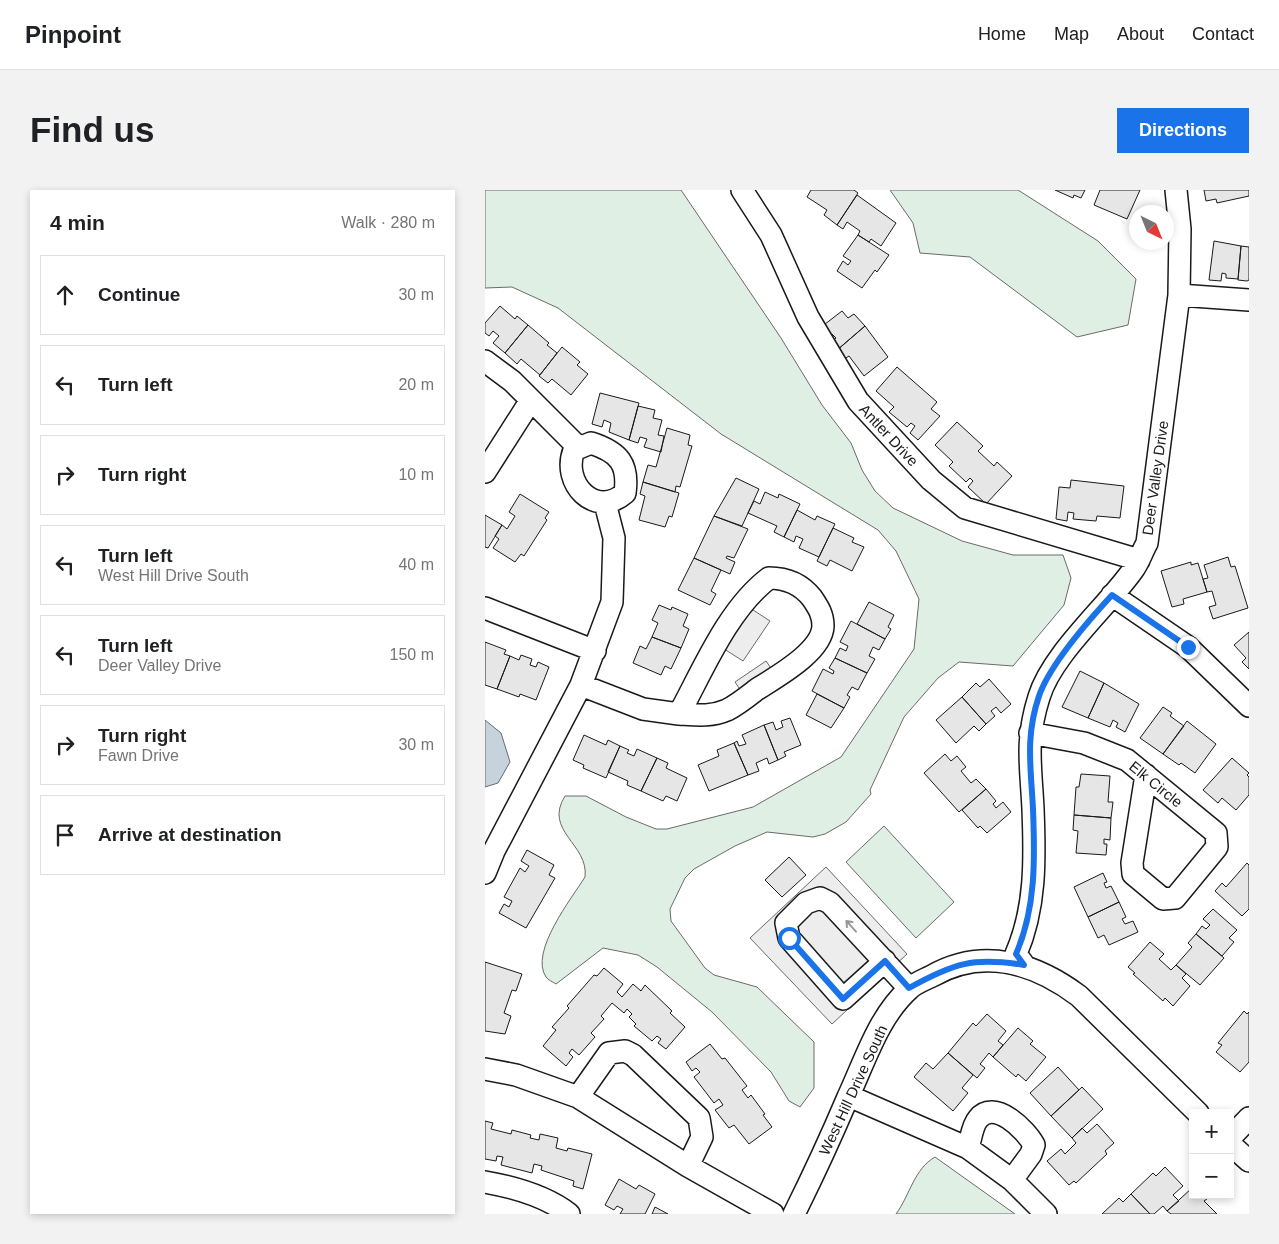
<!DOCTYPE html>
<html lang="en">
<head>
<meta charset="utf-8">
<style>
	:root { --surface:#fff; --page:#f2f2f2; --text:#202124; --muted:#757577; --line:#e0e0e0; --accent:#1a73e8 }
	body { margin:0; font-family:Helvetica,sans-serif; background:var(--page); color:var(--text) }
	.controls { position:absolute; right:15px; bottom:15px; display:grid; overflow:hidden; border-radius:0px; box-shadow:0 2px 8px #0003 }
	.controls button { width:45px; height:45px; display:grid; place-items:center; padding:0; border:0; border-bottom:1px solid var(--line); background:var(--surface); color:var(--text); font:25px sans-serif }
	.compass { position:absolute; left:644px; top:15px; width:45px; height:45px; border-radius:50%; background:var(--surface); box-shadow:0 2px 8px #0003; rotate:137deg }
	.stop { position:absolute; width:15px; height:15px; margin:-11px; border:4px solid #1a73e8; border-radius:50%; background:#fff }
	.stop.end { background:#1a73e8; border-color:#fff; box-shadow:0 1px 5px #0008 }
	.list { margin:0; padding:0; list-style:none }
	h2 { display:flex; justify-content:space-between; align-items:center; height:65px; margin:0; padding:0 20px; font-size:21px }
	h2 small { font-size:16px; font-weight:400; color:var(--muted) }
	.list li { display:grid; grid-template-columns:32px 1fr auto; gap:15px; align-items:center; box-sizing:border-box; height:80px; margin:0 10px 10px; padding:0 10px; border:1px solid var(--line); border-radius:0px }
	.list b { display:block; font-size:19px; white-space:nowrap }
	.list p { margin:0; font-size:16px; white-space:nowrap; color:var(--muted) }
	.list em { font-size:16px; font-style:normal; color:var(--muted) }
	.icon { flex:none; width:28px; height:28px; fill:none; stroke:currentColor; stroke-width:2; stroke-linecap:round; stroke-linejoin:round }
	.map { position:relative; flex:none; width:764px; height:1024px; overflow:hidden; border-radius:0px }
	header { display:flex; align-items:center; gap:30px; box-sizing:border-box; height:70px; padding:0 25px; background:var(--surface); border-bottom:1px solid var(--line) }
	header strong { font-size:24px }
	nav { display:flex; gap:28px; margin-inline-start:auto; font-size:18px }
	.intro { display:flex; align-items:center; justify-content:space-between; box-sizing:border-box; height:120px; padding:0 30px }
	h1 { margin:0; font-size:35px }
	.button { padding:12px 22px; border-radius:0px; background:var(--accent); color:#fff; font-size:18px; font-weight:700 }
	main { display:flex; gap:30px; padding:0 30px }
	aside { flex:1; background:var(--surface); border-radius:0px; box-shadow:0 2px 8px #0003 }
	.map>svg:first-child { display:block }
	.green { fill:#e0efe3; stroke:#6a6a6a }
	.parking { fill:#ededed; stroke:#6a6a6a }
	.water { fill:#c6d2dc; stroke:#6a6a6a }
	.building { fill:#e6e6e6; stroke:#1a1a1a }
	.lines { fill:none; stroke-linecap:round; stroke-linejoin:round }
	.minor-casing { stroke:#1a1a1a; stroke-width:24 }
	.minor { stroke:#fff; stroke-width:21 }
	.oneway { stroke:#989898 }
	.route { stroke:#1a73e8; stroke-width:6 }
	.labels { text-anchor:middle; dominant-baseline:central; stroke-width:4; stroke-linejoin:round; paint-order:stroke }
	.street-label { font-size:15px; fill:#1a1a1a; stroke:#fff }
</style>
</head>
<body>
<header>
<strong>Pinpoint</strong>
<nav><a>Home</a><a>Map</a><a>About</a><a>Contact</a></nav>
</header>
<div class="intro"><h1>Find us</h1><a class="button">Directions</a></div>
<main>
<aside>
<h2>4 min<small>Walk · 280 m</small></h2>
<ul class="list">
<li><svg class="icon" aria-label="ahead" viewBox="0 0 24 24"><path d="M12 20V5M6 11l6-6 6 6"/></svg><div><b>Continue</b></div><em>30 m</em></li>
<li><svg class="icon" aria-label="left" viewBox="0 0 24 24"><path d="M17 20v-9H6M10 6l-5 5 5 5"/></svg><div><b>Turn left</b></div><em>20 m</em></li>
<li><svg class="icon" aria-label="right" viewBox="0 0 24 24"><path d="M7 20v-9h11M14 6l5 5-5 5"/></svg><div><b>Turn right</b></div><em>10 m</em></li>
<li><svg class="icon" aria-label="left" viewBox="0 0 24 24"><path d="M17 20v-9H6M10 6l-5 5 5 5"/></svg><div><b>Turn left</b><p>West Hill Drive South</p></div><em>40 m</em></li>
<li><svg class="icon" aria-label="left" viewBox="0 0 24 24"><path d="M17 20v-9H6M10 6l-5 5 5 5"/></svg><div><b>Turn left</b><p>Deer Valley Drive</p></div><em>150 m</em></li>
<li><svg class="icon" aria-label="right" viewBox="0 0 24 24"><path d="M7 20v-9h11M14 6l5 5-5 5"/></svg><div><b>Turn right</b><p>Fawn Drive</p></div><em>30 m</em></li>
<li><svg class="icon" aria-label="arrive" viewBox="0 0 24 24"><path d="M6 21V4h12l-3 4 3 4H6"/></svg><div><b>Arrive at destination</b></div></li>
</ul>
</aside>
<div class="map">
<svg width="764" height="1024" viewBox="0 0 764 1024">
	<rect width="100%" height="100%" fill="#fff"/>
	<path class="green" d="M0,0H196L296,148L337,215L366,253L377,280L390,301L408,318L477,351L528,365H578L586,388L579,415L528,476L474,472L453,488L419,527L385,600L386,604L361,632L340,644L328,647L282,642L250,656L209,679L200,688L185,719L186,731L220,778L229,785L272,797L329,852V898L315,917L304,911L286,882L227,822L172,777L153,765L118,758L71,794C68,792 63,790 61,787C44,762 87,708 100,687C104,654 58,641 80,606H101L141,627L171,639H182L268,617L356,567L429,459L434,409L411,361L393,340L236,244L73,118L27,97L0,98Z
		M405,0H533L613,51L651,89L643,135L592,147L485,67L435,63L428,33Z
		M399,636L469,712L431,748L361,672Z
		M450,967L530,1024H411C425,1005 429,979 450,967Z"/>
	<path class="parking" d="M262,416L285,431L258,471L236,457Z
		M281,471L295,491L264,513L250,492Z
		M341,677L422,764L347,834L265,748Z"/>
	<path class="water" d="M0,530L16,543L25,572L13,593L0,597Z"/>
	<path class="building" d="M326,0H369L373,3L352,35L339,25L342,20L322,7Z
		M570,0H600L596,8L589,5L588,8Z
		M615,0H655L642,29L609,15Z
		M719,0H764V6L732,13L731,9L721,11Z
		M372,5L411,33L396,56L386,49L384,52L373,45L375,41L362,32L358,39L352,35Z
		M373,45L404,65L392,82L390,80L377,98L352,81L358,71L363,75L366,71L358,66Z
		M729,51L756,56L753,89L741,88V84L737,83L736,91L724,90Z
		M756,56L764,57V90L762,91L753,90Z
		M15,116L30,129L32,126L43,135L20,163L8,153L14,146L8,141L4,146L0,143V133Z
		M357,121L363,128L369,124L380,136L351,161L345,153L351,148L347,144L339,151L331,141Z
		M43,135L64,153L62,155L72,163L55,185L36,169L32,174L20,163Z
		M380,136L403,167L379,186L364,166L358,170L351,161Z
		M77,157L95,172L92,175L103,184L86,205L67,189L63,193L54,186Z
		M412,177L452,212L446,219L455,226L433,250L425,243L430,236L426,233L422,237L404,222L409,217L391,201Z
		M115,203L154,213L144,250L124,242L126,233L119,230L117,237L107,234Z
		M153,216L170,220L168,228L177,230L173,245L179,246L176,262L159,257L162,249L155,247L153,253L144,250Z
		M472,232L498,256L493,261L509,276L512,272L527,286L501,314L483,297L488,291L485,288L481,292L464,276L468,272L450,255Z
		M182,238L205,245L203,255L207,256L195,297L191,296L190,302L158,292L163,275L171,277Z
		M251,288L274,299L257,336L229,326Z
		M586,290L639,296L635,328L612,326L611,331L588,329L589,323L583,322L582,331L571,329L574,297L585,298Z
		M158,292L194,303L187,327L184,326L180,337L154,330L160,306L155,304Z
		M280,302L293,308L294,304L315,314L299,347L289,342L292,336L263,323L269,311L275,314Z
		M35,304L64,322L60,328L62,330L39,366L36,364L30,372L8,358L14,349L10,346L17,335L22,339L30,326L24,322Z
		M312,320L330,330L332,326L350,334L334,367L314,358L318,349L311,346L309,352L299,347Z
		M0,325L17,335L3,358L0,357Z
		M229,326L263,339L249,368L242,366L241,368L250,372L245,384L209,368Z
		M348,338L369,348L367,352L379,357L367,381L345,370L342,376L332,371Z
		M743,367L746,377L750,376L763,418L728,429L724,417L731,415L727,401L722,402L718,389L723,388L719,375Z
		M209,368L236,380L226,401L231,404L225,415L193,400Z
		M706,372V375L713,373L722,402L698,409L699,414L687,417L676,381Z
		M384,412L409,425L403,437L406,439L400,449L372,434Z
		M174,415L186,420L187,417L203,424L198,436L204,439L196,458L167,447L173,433L167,430Z
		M366,431L400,449L394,460L388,457L384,466L390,469L382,483L350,468L355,458L361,461L363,456L355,452Z
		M764,442V479L757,472L761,468L749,455Z
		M167,447L196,458L186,479L180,476L176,485L148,473L155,456L161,459Z
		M0,452L21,460L19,464L25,466L12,499L0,495Z
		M36,465L47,469L45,475L51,477L53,472L64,477L51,510L35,504L34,507L12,499L25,466L34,470Z
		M350,468L382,483L373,500L367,497L362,505L365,507L359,518L327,501L338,479L348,484L349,481L344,478Z
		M595,481L619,493L603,528L577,517Z
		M504,489L526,514L516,523L511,517L506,521L510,526L501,534L477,507L491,493L495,497Z
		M619,493L654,514L640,542L631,537L633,533L628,530L625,537L603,528Z
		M332,504L359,518L346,538L321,525Z
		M477,507L501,534L494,541L489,536L471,553L451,530Z
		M678,517L687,523L685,526L699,536L678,564L655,548Z
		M305,528L316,555L299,562L301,566L293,570L279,535L288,532L291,540L298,537L296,531Z
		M702,531L731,554L710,583L696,573L694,575L678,564Z
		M279,535L293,570L284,574L282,568L271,573L274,581L263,585L249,553L252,551L254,556L261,554L257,545Z
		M99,545L121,555L123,550L135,556L121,588L98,578L99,575L88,570Z
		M249,553L263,585L224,601L213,575L234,566L232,560Z
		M135,556L144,560L142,563L149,566L152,559L172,568L156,601L142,595L143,591L123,582Z
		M460,564L466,571L472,566L481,577L476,581L486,593L491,589L501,599L474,622L439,583Z
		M172,568L183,573L181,578L202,588L192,611L181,606L178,611L156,601Z
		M747,568L764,583L762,585L764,587V605L751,620L737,608L733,613L718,600Z
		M596,584L625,586L623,612H628L626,628L589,625L591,597H594Z
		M501,599L511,611L508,614L511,618L518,612L526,622L502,643L495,636L493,638L477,620Z
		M589,625L626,628L625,650L619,649V654H622L621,665L591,663L593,641L588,640Z
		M42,660L69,675L64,685L70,688L41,738L14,723L19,714L24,717L27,711L19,707L35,678L40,682L44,676L36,671Z
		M304,667L321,685L297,707L280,690Z
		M762,673L764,675V719L757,726L730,701L737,693L741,697Z
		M618,683L622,692L619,693L621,698L626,696L634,712L603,727L589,697Z
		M634,712L641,727L637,729L640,734L648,731L653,742L624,755L619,745L613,748L603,727Z
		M728,719L752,740L744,748L749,752L737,766L711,744L717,736L721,739L725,735L718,729Z
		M711,744L739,768L715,795L691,775L707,757L703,753Z
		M665,752L679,764L674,769L686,780L691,775L701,784L697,788L705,796L688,816L680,808L678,811L648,784L650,783L643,777Z
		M0,772L37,784L31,801L27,800L19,823L26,826L20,844L0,841Z
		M119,778L138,794L132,802L137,807L148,794L156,801L160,795L187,821L185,823L200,837L181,859L173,853L176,849L172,846L167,851L149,836L151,834L144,827L147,824L142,819L139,823L127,813L116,826L119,829L106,843L110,847L94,865L87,859L84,863L88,867L81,876L58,856L71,840L67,837L84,818L82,816L109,785L112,786Z
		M759,821L762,824L764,822V872L755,882L731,862L737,855L733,853Z
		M502,824L521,841L513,851L518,855L508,867L504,863L495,874L500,878L492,888L463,863L488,833L491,836Z
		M533,838L548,851L545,854L561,867L541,891L533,884L531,887L508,867Z
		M225,854L237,869L240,868L262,896L257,900L263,908L266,905L280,924L278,925L287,937L264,954L249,935L244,938L230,920L238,915L234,909L229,913L209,887L215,882L211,878L207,881L201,872Z
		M463,863L488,885L477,898L483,903L468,921L429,887L441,873L448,879Z
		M573,877L594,900L566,926L545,903Z
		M597,897L618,919L587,948L566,926Z
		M0,931L8,933L6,939L26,944L27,940L46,945L45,948L54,950L55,944L73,948L71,958L82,961L83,958L107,964L98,999L88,996L89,991L56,980L57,976L49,974L47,983L16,975L18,967L12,966L11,971L0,969Z
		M612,934L629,953L620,961L622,964L591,993L589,991L584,995L562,971L576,959L580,964L591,953L587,948L597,938L602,943Z
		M680,977L698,996L688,1005L694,1011L682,1021L678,1016L669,1024H665L646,1004L668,983L671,986Z
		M134,989L151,999L154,995L170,1004L160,1024H135L138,1019L132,1016L129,1020L120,1015Z
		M708,997V1005H719L722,1009L719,1011L732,1024H686L682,1021Z
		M646,1004L665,1024H617L634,1008L638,1012Z
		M170,1017L183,1024H167Z"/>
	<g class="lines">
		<defs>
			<path id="minor" d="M257,0L286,45L323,127L373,211L446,290L480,318L654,370
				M694,105L764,110
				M0,171L27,191L93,257
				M106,253C134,262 144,274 140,303C110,329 76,293 89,260Z
				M0,282L46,210
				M284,388C301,388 316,394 327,408C333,417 338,424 338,436C337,462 291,487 271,500C262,507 252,515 242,520C226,527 211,525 194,524C218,480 243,419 284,388Z
				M627,405L703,457L764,516
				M0,418L110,461
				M96,495L158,519L194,524
				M545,543L599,553L642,570L731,643L732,657L690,708L678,709L648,684L647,673L661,585
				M0,683L9,661L96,495L127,412L129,348L120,313
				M400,771L358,809L304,748L301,733L321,713L335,708L345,713L424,798
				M539,775L531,764C551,718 550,669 548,619C546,576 540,551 554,507C567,464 621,418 648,380C654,372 657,362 662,353L694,105L695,39L691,0
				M0,879L31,885L93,907L203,976L288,1024
				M364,906L483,958L527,990L561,1024
				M93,907L124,863L140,861L148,865L214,928L217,947L203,976
				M745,948L764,928
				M745,954L764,971
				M483,958C486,949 487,936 493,929C509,908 541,940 549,955L546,964L527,990
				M0,992C28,997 61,1006 84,1024
				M309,1024C328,986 346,947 363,907C380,871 393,827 424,799C430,793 439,790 447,786C498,757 550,773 594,806L713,923"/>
		</defs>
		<use href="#minor" class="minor-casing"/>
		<use href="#minor" class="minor"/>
	</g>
	<defs><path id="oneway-shaft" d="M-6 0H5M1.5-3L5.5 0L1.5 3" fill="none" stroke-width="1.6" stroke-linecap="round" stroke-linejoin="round" transform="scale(1.25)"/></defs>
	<use class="oneway" href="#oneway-shaft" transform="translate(366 736) rotate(-132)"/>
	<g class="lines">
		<path class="route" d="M304,748L358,809L400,771L424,798C469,773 488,767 539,775L531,764C551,718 550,669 548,619C546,578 540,547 554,506C565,474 604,430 627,405L703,457"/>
	</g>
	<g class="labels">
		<g class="street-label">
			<text transform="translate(404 245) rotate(47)">Antler Drive</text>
			<text transform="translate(670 288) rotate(-82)">Deer Valley Drive</text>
			<text transform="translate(671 594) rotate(39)">Elk Circle</text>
			<text transform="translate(368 900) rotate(-65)">West Hill Drive South</text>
		</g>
	</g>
</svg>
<div class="controls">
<button>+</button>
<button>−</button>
</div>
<svg class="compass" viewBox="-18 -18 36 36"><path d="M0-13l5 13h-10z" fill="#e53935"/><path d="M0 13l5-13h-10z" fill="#757577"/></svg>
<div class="stop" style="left:304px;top:748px"></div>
<div class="stop end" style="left:703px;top:457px"></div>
</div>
</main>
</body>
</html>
